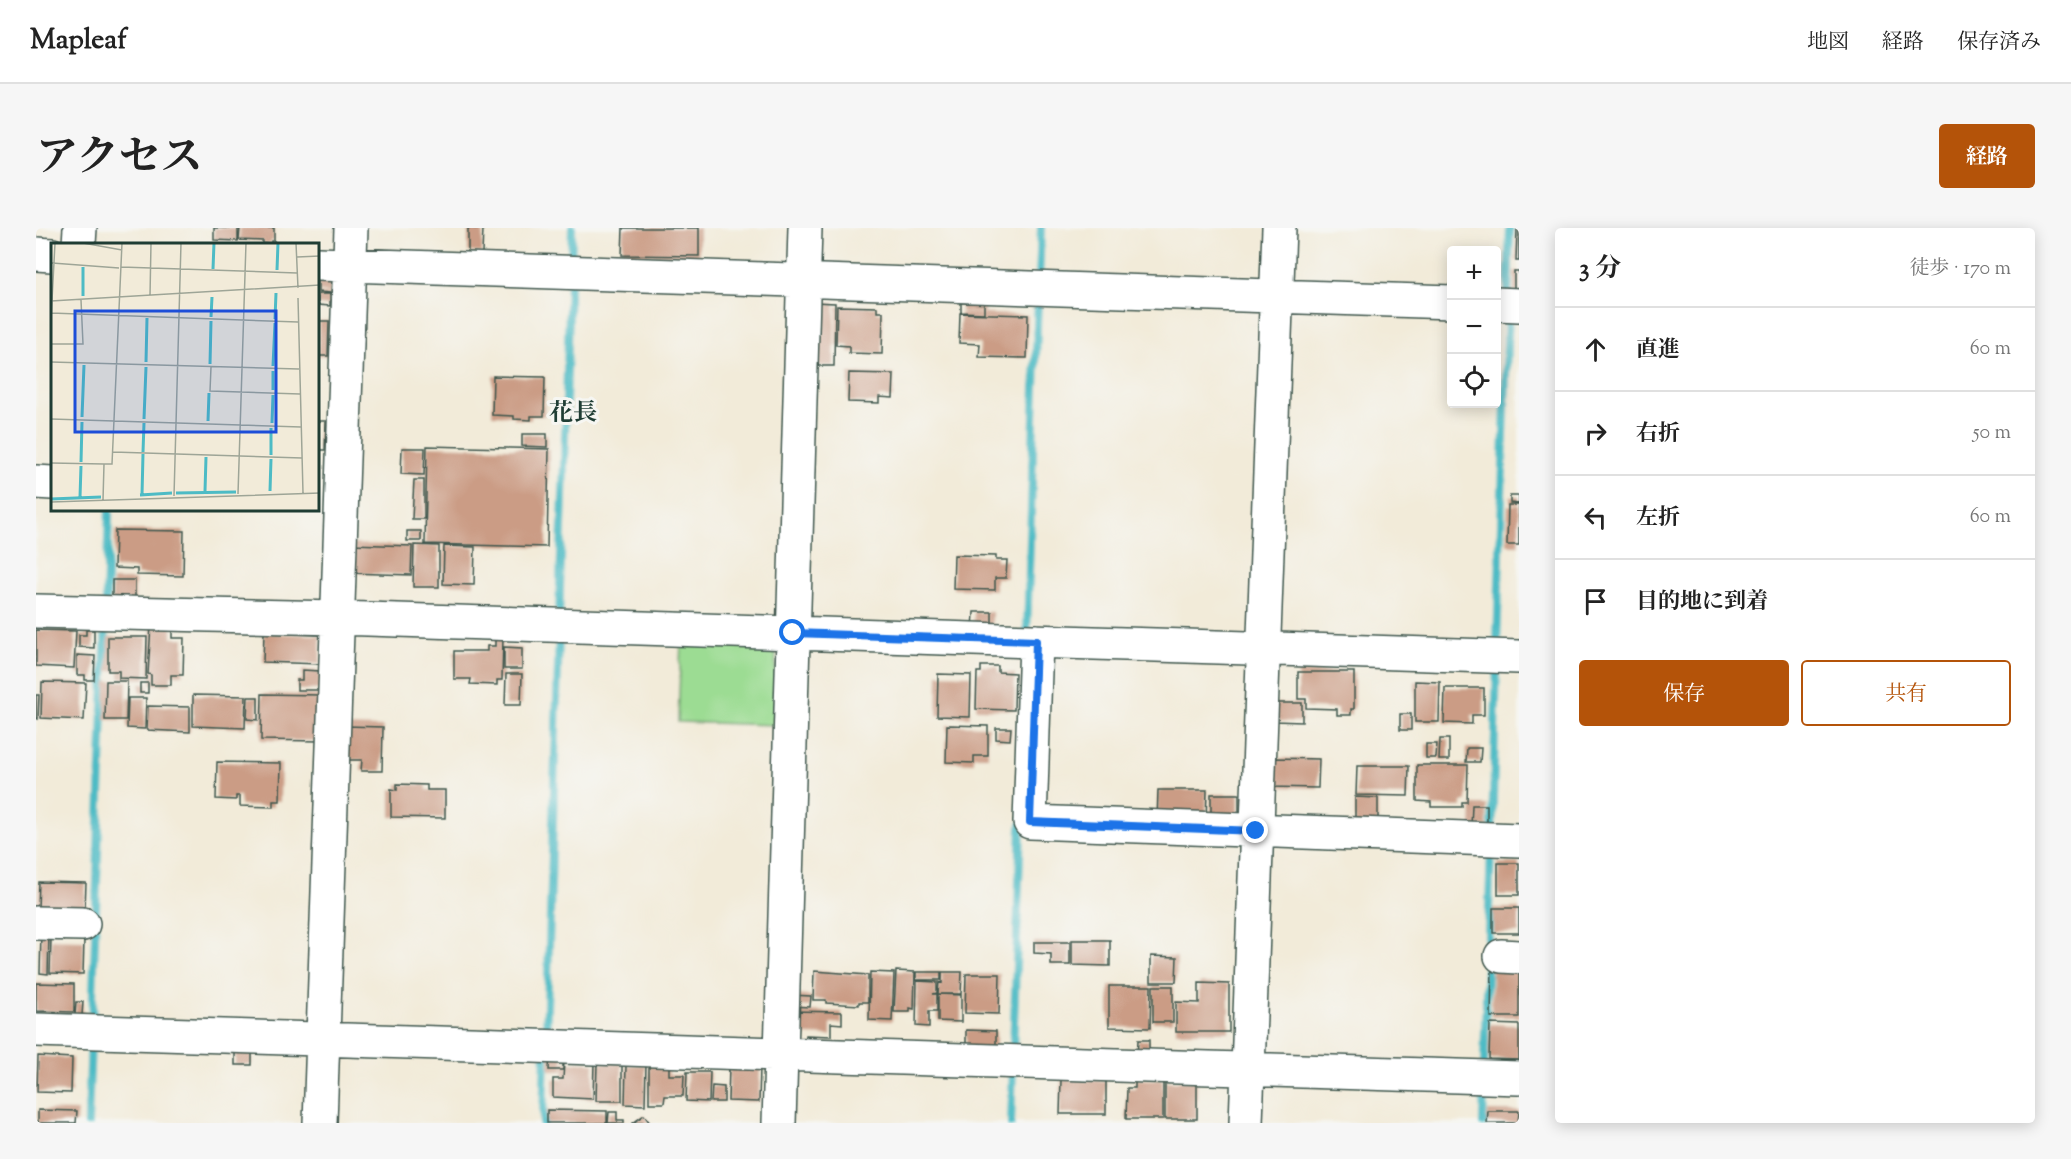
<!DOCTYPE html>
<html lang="ja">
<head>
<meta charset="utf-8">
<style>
	:root { --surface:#fff; --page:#f6f6f6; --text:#222; --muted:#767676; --line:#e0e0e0; --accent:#b45309 }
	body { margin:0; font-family:"Sorts Mill Goudy","Noto Serif JP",serif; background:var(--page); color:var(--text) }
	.controls { position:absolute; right:18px; top:18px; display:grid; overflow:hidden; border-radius:6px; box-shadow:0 3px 15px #0003 }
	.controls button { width:54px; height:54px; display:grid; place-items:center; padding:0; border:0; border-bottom:2px solid var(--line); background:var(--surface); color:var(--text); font:30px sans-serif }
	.stop { position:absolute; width:18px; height:18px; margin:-14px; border:4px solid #1a73e8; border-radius:50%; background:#fff }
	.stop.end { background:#1a73e8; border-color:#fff; box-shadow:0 2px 6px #0008 }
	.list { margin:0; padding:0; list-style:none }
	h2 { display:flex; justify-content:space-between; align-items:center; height:78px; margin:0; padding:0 24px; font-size:26px }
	h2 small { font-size:20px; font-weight:400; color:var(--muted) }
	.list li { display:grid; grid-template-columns:39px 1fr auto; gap:18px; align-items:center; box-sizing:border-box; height:84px; padding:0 24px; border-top:2px solid var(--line) }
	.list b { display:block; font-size:22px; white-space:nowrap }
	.list em { font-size:20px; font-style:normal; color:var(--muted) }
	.actions { display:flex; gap:12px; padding:18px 24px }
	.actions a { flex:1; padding:14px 0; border:2px solid var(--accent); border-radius:6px; text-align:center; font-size:21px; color:var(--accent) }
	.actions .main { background:var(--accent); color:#fff }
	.icon { flex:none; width:33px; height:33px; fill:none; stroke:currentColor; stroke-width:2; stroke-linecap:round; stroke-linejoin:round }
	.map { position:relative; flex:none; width:1483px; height:895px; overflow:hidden; border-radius:6px }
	header { display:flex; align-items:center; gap:36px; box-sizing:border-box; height:84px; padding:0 30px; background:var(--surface); border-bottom:2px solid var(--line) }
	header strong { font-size:28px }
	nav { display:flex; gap:33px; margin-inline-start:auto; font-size:21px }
	.intro { display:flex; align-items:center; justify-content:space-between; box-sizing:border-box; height:144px; padding:0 36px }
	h1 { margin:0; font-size:42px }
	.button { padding:15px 27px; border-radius:6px; background:var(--accent); color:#fff; font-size:21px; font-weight:700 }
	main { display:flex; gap:36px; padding:0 36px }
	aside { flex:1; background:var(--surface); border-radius:6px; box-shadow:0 3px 15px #0003 }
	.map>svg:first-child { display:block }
	.green { fill:#9cdc93; stroke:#5e8c64; stroke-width:1.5 }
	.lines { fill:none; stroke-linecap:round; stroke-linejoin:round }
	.stream { stroke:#4dbbc5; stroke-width:8 }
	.building { fill:#cb9c85 }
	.minor-casing { stroke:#3f574d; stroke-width:36 }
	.minor { stroke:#fff; stroke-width:33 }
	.route { stroke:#1a73e8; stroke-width:8 }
	.labels { text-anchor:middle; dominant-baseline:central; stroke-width:6; stroke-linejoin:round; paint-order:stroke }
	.quarter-label { font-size:24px; font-weight:bold; fill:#1f3d34; stroke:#f6f6f2 }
	.inset-river { fill:none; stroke:#4dbbc5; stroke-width:3 }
	.inset-road { fill:none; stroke:#9ea597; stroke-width:1.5 }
	.view { fill:#1d4ed8; fill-opacity:0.15; stroke:#1d4ed8; stroke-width:3 }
	.inset-edge { fill:none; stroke:#1f3d34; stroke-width:3 }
</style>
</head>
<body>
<header>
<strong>Mapleaf</strong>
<nav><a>地図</a><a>経路</a><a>保存済み</a></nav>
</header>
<div class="intro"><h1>アクセス</h1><a class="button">経路</a></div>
<main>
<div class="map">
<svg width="1483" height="895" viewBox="0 0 1483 895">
	<rect width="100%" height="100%" fill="#f6f6f2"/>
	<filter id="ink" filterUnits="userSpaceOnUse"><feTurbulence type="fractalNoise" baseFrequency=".0167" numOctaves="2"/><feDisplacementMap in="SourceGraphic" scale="12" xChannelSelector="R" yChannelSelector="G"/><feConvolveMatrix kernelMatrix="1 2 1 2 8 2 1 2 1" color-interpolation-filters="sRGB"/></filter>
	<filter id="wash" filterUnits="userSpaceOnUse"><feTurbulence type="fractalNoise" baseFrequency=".008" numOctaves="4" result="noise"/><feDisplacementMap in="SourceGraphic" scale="24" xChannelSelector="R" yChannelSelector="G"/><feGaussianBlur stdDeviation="1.35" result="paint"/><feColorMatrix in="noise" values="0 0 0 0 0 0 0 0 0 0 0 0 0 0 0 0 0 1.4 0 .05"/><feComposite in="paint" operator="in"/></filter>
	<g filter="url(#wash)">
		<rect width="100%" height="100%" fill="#f2ebd9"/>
		<path class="green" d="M645,412L740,417L738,497L642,494Z"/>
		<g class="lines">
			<path class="stream" d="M535,37L536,0
				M1003,52L1005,0
				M1472,66L1474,0
				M70,374L73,282
				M523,390L534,52
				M991,405L1002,69
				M1461,417L1472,86
				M1456,603L1461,439
				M56,797L70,393
				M510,811L523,407
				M977,823L985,597
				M1448,836L1455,617
				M52,895L55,811
				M507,895L509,824
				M975,895L977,839
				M1447,895L1448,859"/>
		</g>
		<g id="blocks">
			<path class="building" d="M178,0H202V13L178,12Z
				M204,0H238V13H235V16H227V13L203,12Z
				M432,0L447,1L446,25L432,24Z
				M587,0H663V28L586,27Z
				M1481,0H1483V33H1480Z
				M1478,43H1483V64L1478,63Z
				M282,45H296L295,65L282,64Z
				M282,66H294V78L282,77Z
				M777,74L799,75L798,138H775Z
				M925,75H948V85L925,84Z
				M801,78L841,79V84H847L846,126L813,125V118L800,117Z
				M924,85L992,87L991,130L943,129L944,116L923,115Z
				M282,93H293L292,128H282Z
				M813,145L858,146L857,170L843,169V175L812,174Z
				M457,148L509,149L508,188H495V192L478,191V188L456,187Z
				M282,193H290L289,222H282Z
				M486,206H511V219L486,218Z
				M391,218L513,221L511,319L389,316Z
				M366,220H389L388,247L365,246Z
				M378,252H388V291H376Z
				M1474,268H1483V276L1474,275Z
				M1472,277H1483V317H1471Z
				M79,302L148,303L147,348L101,347V341L78,340Z
				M371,303H385V313H371Z
				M315,316L376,318L375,347L314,345Z
				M378,317L403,318V359H377Z
				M408,318L439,319L438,357L407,356Z
				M918,327L960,328V332H971L970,350H959V362L917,361Z
				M76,352H99V375L76,374Z
				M938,384H956V403L937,402Z
				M115,397H136V410H148L147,447H135V457H115V447L112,446Z
				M0,402L40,403L38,440L0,438Z
				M50,402H58V420L43,419V407H50Z
				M228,405L285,407L284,436L227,434Z
				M459,408H467L466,452H461V457L434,456L435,451H418V423H451V418H459Z
				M72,409H111L110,451L83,450V443H72Z
				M468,419L486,420V441H468Z
				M41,427L59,428L58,452H49V447H41Z
				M945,438H962V444L979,445L978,482L940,481L941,444H945Z
				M266,442L284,443V462H261V452H266Z
				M1262,444H1318V481H1315V487H1301V481L1270,480V471H1262Z
				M470,446H486L485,477H469Z
				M902,446L935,447L934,489L901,488Z
				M70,453H91L90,492H69Z
				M1379,453L1404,454L1403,494H1379Z
				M6,454L50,455L48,492L5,490Z
				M104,455H112V465H104Z
				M1409,460H1448V487H1436V496L1408,495Z
				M226,466L284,467L283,513L225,512Z
				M0,467H3L2,491L0,490Z
				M157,467L210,468L209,500L157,498Z
				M212,469H222V492L211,491Z
				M92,470H110L109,501L91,500Z
				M1238,475H1266V494L1238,493Z
				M112,478L154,479V504L111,502Z
				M1364,486H1375V502H1364Z
				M911,497L952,498V528H938V535L910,534Z
				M309,498L347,499L346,543H325L326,532H308Z
				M960,500H975L974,512L960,511Z
				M1404,511H1413V532H1403Z
				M1390,516H1401L1400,530H1390Z
				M1431,520H1445L1444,534H1430Z
				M1236,530L1283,531L1282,560L1235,559Z
				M181,534L245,535L244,573H237V579L204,578V568H200V572L180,571Z
				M1381,537H1432L1431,574H1426V579H1395V574L1381,573Z
				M1321,538H1373L1372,568L1320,567Z
				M361,556L391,557V562H409V590L355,589V561L361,562Z
				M1122,562H1171L1170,594L1121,593Z
				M1175,566H1203V594H1175Z
				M1319,569L1342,570V602L1319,601Z
				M1436,577H1451V599H1435Z
				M1462,635H1483V667H1462Z
				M3,654L50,655L49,681L2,680Z
				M1457,680H1483V705H1457Z
				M5,704L13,705L12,746L4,745Z
				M15,711L48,712L47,746L14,745Z
				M1036,712H1074V738L1036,737Z
				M998,714H1034V737H1015V726L998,725Z
				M1115,728L1141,729L1140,754H1115Z
				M1456,739H1483V789H1455Z
				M778,743L832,747V774H823V777L807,776L790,775V772H777Z
				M860,743L879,744L878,781L874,780V784H858Z
				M834,744L858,745L856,793L833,792Z
				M880,744H905V752H880Z
				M906,744H926L925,766H902L903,754L906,755Z
				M930,746H964L963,786L929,785Z
				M881,753L901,754V765L897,766H901V783H893V799L880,798Z
				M0,755L38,756V784L0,783Z
				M1163,755L1193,756V804H1140V774L1163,775Z
				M1073,758H1115L1114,800L1073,799Z
				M1117,758H1137V794H1117Z
				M902,766L925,767V794L902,793Z
				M754,767L775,768L774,779L754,778Z
				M40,774H47L46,787H39Z
				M754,783L806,784V796L795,795V808L770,807L769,813H754Z
				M1454,796L1483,797V832L1453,831Z
				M930,802L960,803V822L930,821Z
				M1102,812H1113V830H1101Z
				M199,818H216V837H199Z
				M514,825H527V842H513Z
				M2,828L36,830L35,865L1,864Z
				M528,834L558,835L557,871L517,869V851H527Z
				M561,835H586V873H560Z
				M613,836H633V847H648L647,868H629L628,875H613Z
				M590,837H610L609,877L589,876Z
				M693,838L724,839L723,874L692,873Z
				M651,844H674L673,874L650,873Z
				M1099,851L1127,852V891H1090L1091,860H1099Z
				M1025,852L1070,853V886H1024Z
				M1129,853H1161V891H1129Z
				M676,858L688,859V874H675Z
				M2,882L41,883L40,895H2Z
				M511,882L571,883V895H511Z
				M1452,883H1483L1482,895H1451Z
				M573,884H581V892H588V895H572Z
				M608,887L614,895H597Z"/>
		</g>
	</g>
	<g filter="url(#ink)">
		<use href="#blocks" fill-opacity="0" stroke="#3f574d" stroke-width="1.5"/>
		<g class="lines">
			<defs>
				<path id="minor" d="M43,16L44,0
					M0,26L16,27
					M282,36L1416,74
					M1460,76L1483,77
					M0,254L16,255
					M0,383L302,390L1483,429
					M1000,413L994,594L1483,612
					M0,695L47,696
					M1465,728L1483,729
					M0,802L1483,850
					M284,895L315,0
					M743,895L769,0
					M1210,895L1243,0"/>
			</defs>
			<use href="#minor" class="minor-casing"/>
			<use href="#minor" class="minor"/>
		</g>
	</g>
	<g class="lines" filter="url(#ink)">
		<path class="route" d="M757,405L1000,413L994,594L1220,603"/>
	</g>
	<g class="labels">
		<g class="quarter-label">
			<text x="537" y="186">花長</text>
		</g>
	</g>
	<g transform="translate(15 15)">
		<rect width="268" height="268" fill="#f2ebd9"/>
		<path class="inset-river" d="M162,26L163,0M226,27L227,0M32,53V24M160,74L161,54M224,76L225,50M95,119L96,75M159,121L160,78M222,123L224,80M222,147V128M31,174L33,122M93,176L95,124M157,178L158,150M221,180L222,152M92,209L93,180M220,212V185M30,219L31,179M154,248L155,214M219,248L220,216M125,250L185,249M89,252L121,250M91,252L92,211M29,254L30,223M0,256L50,254"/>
		<path class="inset-road" d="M32,0L71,7M245,0L247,45M246,14L269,13M1,20L68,25M70,24L246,30M99,53L100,0M247,55L252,250M0,58L269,42M0,70L247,79M0,77L4,0M0,101H32L30,57M0,119L248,126M160,124L159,148L249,151M0,176L250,184M62,209L251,215M0,220L53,221M187,251L195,0M123,253L130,0M52,257L53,221H61L71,0M0,259L269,250"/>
		<path class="view" d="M24,68H225V189H24Z"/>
		<rect width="268" height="268" class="inset-edge"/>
	</g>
</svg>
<div class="controls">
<button>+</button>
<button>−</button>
<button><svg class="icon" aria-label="locate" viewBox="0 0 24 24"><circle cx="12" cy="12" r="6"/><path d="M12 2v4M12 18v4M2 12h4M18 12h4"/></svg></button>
</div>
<div class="stop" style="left:757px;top:405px"></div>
<div class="stop end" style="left:1220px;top:603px"></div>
</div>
<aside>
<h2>3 分<small>徒歩 · 170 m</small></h2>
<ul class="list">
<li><svg class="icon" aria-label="ahead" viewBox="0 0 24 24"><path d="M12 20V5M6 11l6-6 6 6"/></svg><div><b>直進</b></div><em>60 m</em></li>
<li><svg class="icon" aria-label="right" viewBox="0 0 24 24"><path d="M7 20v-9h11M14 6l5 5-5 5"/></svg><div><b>右折</b></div><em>50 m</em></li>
<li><svg class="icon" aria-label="left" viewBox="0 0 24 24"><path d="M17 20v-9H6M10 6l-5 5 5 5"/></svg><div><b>左折</b></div><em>60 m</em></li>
<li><svg class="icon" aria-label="arrive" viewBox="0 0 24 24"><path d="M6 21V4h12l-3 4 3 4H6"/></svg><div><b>目的地に到着</b></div></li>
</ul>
<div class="actions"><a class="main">保存</a><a>共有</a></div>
</aside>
</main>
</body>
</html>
